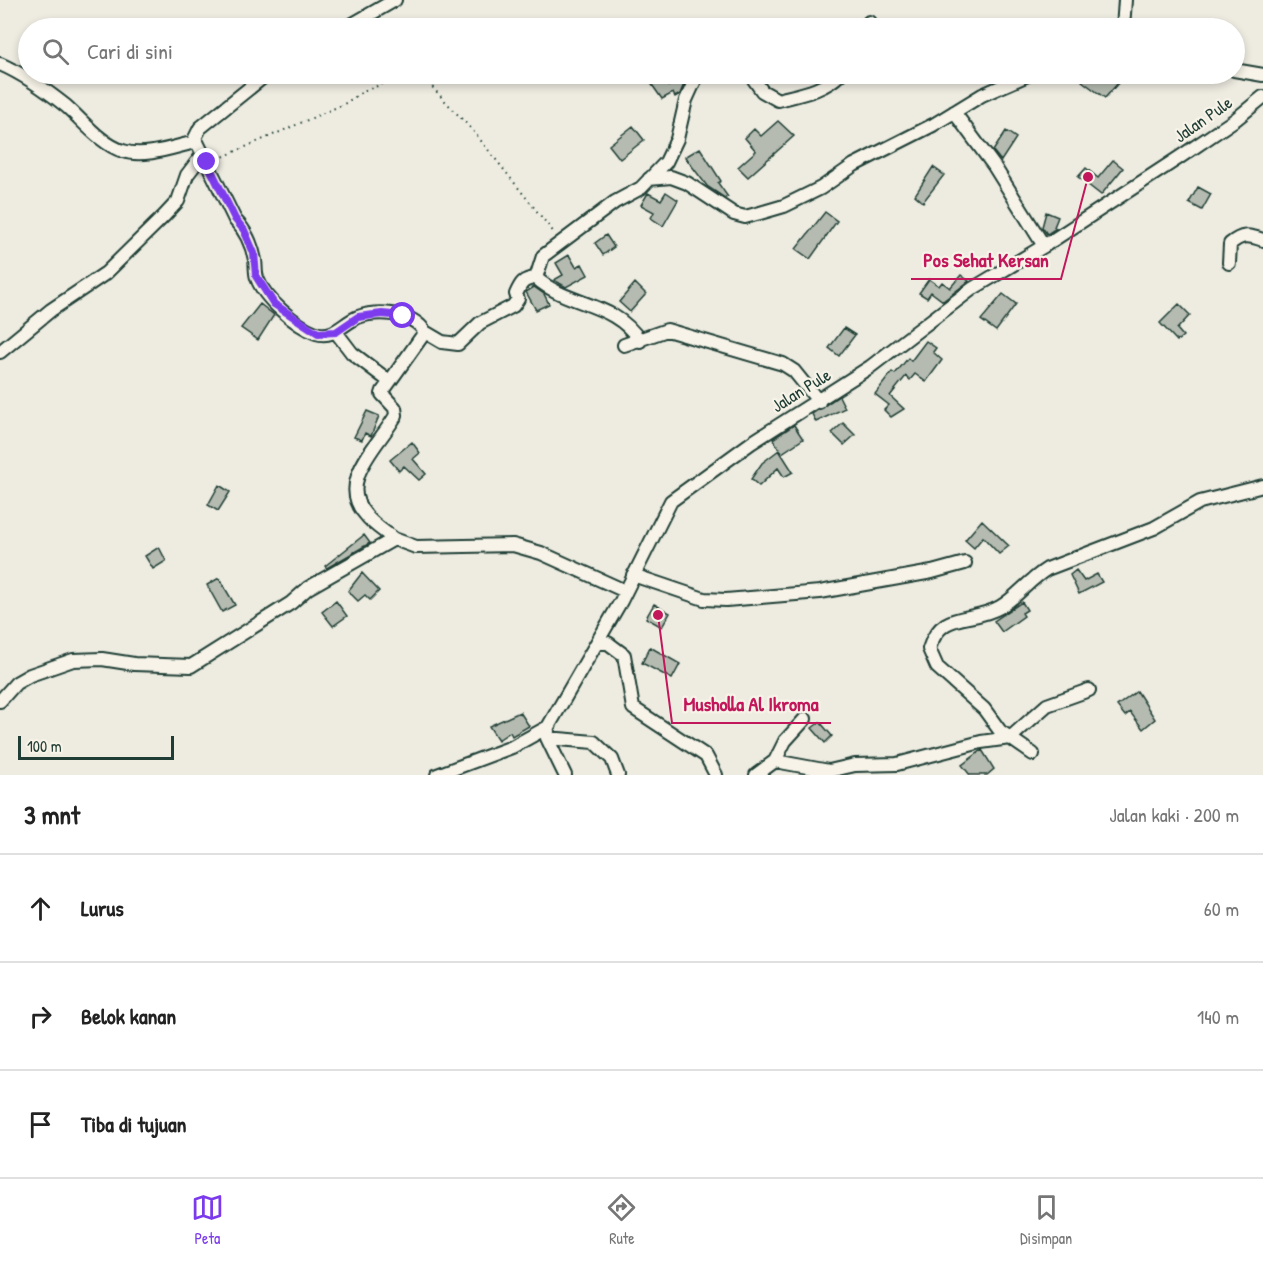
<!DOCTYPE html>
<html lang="id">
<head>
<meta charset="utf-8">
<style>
	:root { --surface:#fff; --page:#f2f2f2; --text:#222; --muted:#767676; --line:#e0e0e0; --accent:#7c3aed }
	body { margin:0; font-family:"Patrick Hand",sans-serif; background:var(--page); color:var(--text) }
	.scale { position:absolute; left:18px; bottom:15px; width:156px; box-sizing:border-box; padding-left:6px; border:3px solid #1f3d34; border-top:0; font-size:16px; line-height:21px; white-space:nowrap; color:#1f3d34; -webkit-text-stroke:4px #f7f3e8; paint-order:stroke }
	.stop { position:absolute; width:18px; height:18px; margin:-14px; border:4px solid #7c3aed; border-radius:50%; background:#fff }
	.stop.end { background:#7c3aed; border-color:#fff; box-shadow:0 2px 6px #0008 }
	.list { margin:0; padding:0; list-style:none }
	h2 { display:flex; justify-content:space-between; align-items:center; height:78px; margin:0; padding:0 24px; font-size:26px }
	h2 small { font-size:20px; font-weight:400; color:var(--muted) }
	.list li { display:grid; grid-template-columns:39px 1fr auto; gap:18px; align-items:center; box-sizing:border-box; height:108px; padding:0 24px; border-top:2px solid var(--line) }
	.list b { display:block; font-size:22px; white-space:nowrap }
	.list em { font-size:20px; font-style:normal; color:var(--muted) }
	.icon { flex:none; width:33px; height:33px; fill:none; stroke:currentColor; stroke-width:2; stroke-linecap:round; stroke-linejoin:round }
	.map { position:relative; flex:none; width:1263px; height:775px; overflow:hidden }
	.search { position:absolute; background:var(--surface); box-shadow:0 3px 9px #0003; left:18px; right:18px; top:18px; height:66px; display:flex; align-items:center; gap:15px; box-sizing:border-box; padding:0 21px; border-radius:33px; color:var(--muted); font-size:22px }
	.sheet { height:402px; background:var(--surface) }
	nav { display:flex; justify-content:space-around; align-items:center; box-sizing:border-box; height:84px; border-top:2px solid var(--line); background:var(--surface); font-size:16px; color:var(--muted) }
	nav a { display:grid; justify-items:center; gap:3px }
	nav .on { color:var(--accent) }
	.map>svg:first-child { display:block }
	.building { fill:#b5bbb0; stroke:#1f3d34; stroke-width:1.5 }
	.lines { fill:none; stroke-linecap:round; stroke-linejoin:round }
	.minor-casing { stroke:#1f3d34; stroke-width:16 }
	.path { stroke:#1f3d34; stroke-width:2; stroke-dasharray:1.5 4.5; stroke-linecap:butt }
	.minor { stroke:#f7f3e8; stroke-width:12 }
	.route { stroke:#7c3aed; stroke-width:8 }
	.labels { text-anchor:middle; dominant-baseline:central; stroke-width:4.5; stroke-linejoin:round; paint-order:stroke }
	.street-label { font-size:18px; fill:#1f3d34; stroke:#f7f3e8 }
	.leader { fill:none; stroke:#c2185b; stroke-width:2 }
	.callout-dot { fill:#c2185b; stroke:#f7f3e8; stroke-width:2 }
	.callout-label { font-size:20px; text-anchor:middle; font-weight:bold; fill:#c2185b; stroke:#f7f3e8; stroke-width:4.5; stroke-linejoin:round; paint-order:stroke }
</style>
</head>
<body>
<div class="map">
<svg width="1263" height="775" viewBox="0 0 1263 775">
	<rect width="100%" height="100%" fill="#eeece1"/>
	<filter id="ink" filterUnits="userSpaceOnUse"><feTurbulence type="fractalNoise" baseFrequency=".0167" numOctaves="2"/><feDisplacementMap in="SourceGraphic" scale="12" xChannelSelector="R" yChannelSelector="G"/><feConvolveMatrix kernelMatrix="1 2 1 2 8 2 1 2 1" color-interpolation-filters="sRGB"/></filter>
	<g filter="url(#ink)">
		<path class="building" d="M658,74L668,86L682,80L684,84L680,94L675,97L673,93L662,99L648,79Z
			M1089,74H1096L1102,79L1109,74L1119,82L1105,98L1082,81Z
			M778,121L794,136L748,177L738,167L756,151L745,138L754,129L761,136Z
			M633,126L644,140L620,159L609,145Z
			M1006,131L1016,138L1001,161L993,151Z
			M700,148L721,181L718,183L728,197L725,198L707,186L685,157Z
			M1113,160L1123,168L1101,195L1078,177L1086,168L1098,178Z
			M933,167L944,175L923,202L915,195Z
			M1198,187L1211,194L1202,210L1189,203Z
			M666,192L678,200L663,226L651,218L654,212L641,205L648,193L661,200Z
			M825,212L837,221L810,259L796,249Z
			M1046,212L1058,217L1054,227L1056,228L1047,234L1042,227Z
			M606,235L614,247L603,255L595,243Z
			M569,255L576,267L582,264L588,275L566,287L554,280L563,275L556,263Z
			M961,275L969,281L943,301L931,292L927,298L919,293L929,279L939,286L942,282L950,288Z
			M635,283L646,294L630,312L619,302Z
			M534,287L544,294L549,304L536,310L526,292Z
			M1003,294L1016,304L996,331L981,320Z
			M260,304L274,315L258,340L241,328Z
			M1179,304L1190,315L1177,329L1183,336L1177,341L1160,323Z
			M844,328L855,335L839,356L829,348Z
			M926,341L936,348L933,352L942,360L926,382L915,374L910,380L906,376L890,396L904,409L891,417L884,410L889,405L875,394L892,372L895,374L908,358L911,361Z
			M839,396L845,408L816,422L812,414Z
			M367,411L379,416L371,436L365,433L362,440L354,437Z
			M843,423L855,435L844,445L832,433Z
			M794,425L803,439L782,453L773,439Z
			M412,442L420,453L413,459L426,474L419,480L404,466L399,471L390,460Z
			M779,450L793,472L784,477L778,468L759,486L751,479L762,463Z
			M219,485L230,492L218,511L208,505Z
			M982,520L1009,546L999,554L983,537L974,548L965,540Z
			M364,535L370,543L327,568L325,566Z
			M159,547L166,561L153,569L145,556Z
			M1076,570L1084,581L1097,574L1102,582L1079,594L1070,575Z
			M362,573L379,591L370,600L365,595L358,601L348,591Z
			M219,578L235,605L222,612L207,585Z
			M336,601L347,616L333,626L322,612Z
			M1022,602L1027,610L1022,613L1024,616L1002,632L994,621Z
			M654,604L670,613L662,627L646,618Z
			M650,647L680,664L672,679L642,663Z
			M1137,691L1155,719L1143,729L1130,712L1125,716L1117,706Z
			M520,712L529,726L512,736L510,732L498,740L489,726Z
			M820,722L832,736L825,743L812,728Z
			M982,750L994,769L987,775H970L962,765Z"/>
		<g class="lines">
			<defs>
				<path id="minor" d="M346,28L395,0
					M867,28L869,22
					M1123,28L1125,0
					M0,64C23,74 46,90 66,106C82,120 102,145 123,151C144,158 174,147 195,142
					M1234,70L1263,75
					M267,74L200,128L195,138L235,220C245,230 252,245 255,260C256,266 255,272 257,278C264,298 296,326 316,333C334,339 343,323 358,317C377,310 413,312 425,332
					M750,74L762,91L778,100C801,94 823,91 840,74
					M954,112L994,166L1044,246
					M649,179L671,177L687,183L734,214L745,217L760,213L784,206L821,188L854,165L933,125L982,95L1030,74
					M1229,263L1230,244C1242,234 1248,235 1263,240
					M536,278L543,256L615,202L641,188L666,162L677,139L686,100L696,78L702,74
					M336,332L352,353L389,381
					M624,345L667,330L783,364L794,371L819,402
					M0,352L51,310L106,273L164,216L178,201L187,175L203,154
					M394,539C384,531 372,524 365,514C336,481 380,444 396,415L395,408L382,394L383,391L425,332L442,342L458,344L480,323L513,306L518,299L516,294C521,283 523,279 536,278C569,307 614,301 640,341
					M633,575L704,599L726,600L820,592L932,572L965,563
					M597,643H608L624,655L633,708L706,756L716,775
					M0,701L16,683L30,675L73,660L102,659L134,664L191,666L291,603L308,588L394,539L416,547L513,545L541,553L625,591
					M548,731L547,738L565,775
					M547,738L594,742L612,759L618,775
					M1033,754L1000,731L984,709L937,667L929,649C941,609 970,624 1000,607C1017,597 1029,580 1047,569L1154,528L1200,502L1263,486
					M775,761L829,771L855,765L897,764L981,742L1010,738L1047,705L1089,690
					M437,775L512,747L548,727L621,601L671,501L751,443L870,367L972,289L1044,246L1180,157L1236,119L1263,97
					M756,775L775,761L785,741L805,719"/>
			</defs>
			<use href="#minor" class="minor-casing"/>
			<path class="path" d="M376,24L380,28
				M420,74L474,132L555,234
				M218,159L344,104L364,91L409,74"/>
			<use href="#minor" class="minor"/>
		</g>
	</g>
	<g class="lines" filter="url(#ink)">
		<path class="route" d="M207,162L235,219L244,230L254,253L256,276L274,304L318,333L336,332L358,317L382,314L403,316"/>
	</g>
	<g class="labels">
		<g class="street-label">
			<text transform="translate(1203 119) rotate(-35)">Jalan Pule</text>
			<text transform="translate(801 390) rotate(-32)">Jalan Pule</text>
		</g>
	</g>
	<path class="leader" d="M1088 177L1061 279H911M658 615L672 723H831"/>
	<g class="callout-dot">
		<circle cx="1088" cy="177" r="6"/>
		<circle cx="658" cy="615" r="6"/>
	</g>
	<g class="callout-label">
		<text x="986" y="267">Pos Sehat Kersan</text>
		<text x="751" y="711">Musholla Al Ikroma</text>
	</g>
</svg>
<div class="scale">100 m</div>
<div class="stop" style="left:403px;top:316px"></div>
<div class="stop end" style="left:207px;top:162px"></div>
<div class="search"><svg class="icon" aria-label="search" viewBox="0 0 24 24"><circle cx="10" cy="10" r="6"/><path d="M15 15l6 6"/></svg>Cari di sini</div>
</div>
<section class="sheet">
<h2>3 mnt<small>Jalan kaki · 200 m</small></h2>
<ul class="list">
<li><svg class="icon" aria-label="ahead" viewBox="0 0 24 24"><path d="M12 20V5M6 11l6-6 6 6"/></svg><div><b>Lurus</b></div><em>60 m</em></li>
<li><svg class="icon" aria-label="right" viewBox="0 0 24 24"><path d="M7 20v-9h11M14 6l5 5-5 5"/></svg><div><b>Belok kanan</b></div><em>140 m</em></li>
<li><svg class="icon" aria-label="arrive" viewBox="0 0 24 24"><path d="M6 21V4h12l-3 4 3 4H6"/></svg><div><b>Tiba di tujuan</b></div></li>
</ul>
</section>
<nav>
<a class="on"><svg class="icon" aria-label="map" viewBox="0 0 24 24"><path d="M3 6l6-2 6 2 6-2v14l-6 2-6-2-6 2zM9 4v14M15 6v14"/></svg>Peta</a>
<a><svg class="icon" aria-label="directions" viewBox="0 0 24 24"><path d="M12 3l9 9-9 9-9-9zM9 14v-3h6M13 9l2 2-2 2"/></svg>Rute</a>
<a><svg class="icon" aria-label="saved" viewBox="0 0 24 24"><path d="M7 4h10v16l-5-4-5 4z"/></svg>Disimpan</a>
</nav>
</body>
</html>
